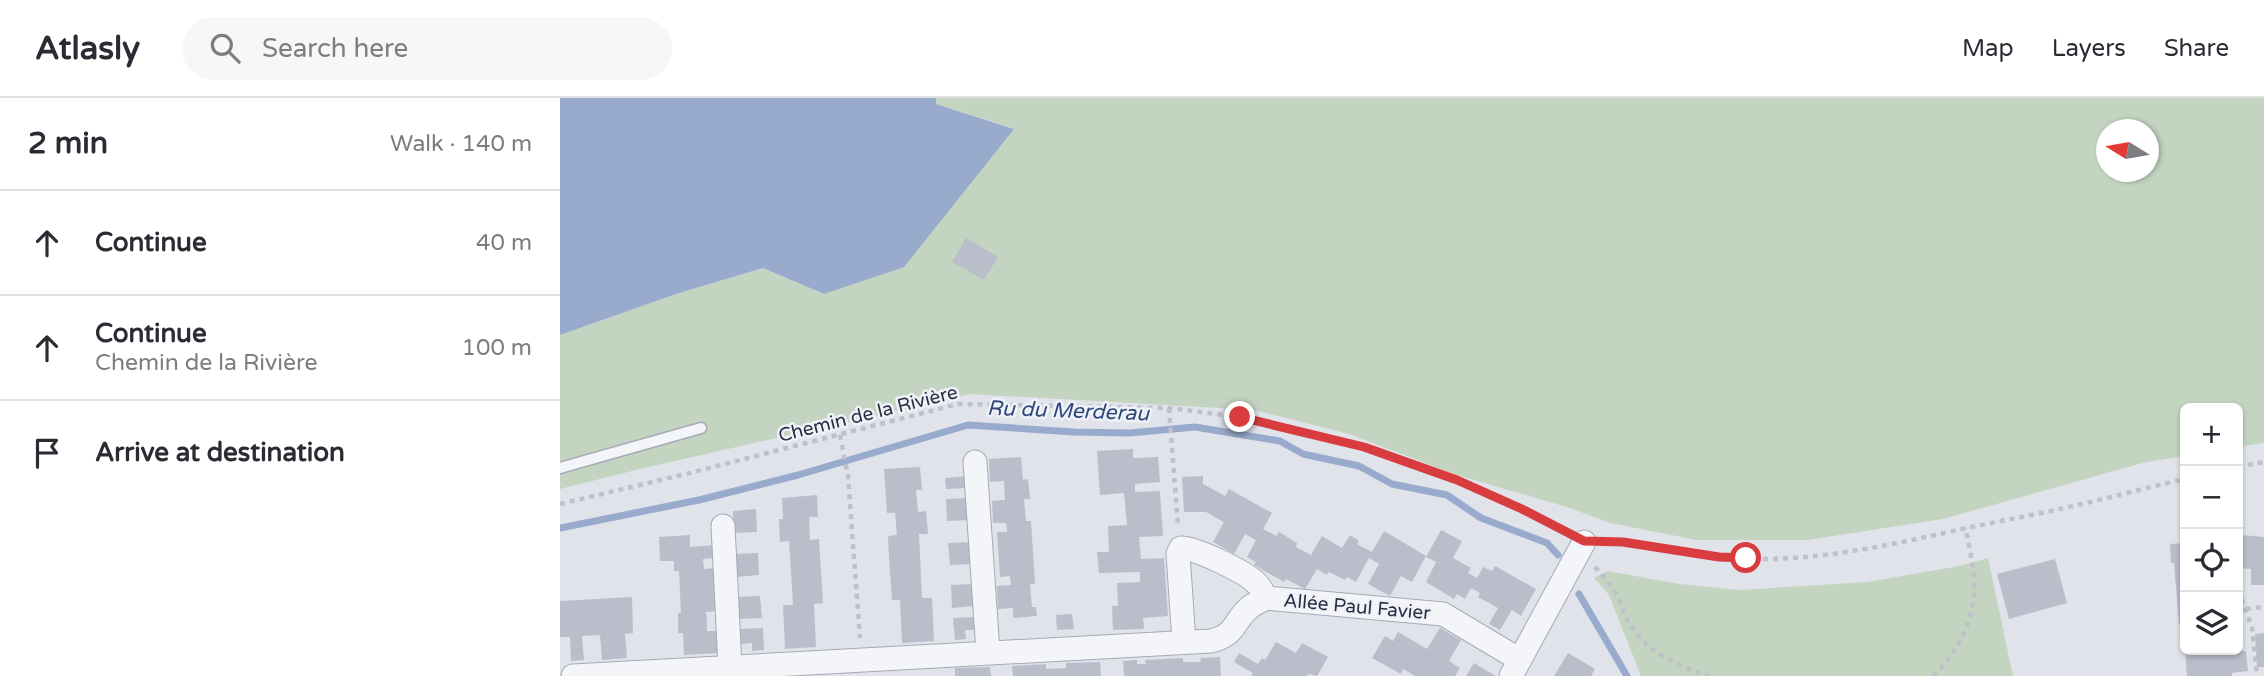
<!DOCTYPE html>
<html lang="en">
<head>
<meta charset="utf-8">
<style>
	:root { --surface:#fff; --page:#f7f7f7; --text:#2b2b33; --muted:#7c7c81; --line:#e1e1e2 }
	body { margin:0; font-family:"Varela Round",sans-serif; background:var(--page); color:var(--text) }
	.controls { position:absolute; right:21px; bottom:21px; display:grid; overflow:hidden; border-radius:10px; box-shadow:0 2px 5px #0004 }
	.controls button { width:63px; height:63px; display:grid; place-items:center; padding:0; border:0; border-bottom:2px solid var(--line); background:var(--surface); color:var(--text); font:35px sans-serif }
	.compass { position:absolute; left:1536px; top:21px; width:63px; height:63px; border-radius:50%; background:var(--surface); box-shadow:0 2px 5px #0004; rotate:281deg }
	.stop { position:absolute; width:21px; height:21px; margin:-16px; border:5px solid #d93c3e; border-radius:50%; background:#fff }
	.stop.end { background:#d93c3e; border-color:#fff; box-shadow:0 2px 7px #0008 }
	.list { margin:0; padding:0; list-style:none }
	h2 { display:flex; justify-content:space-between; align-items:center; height:91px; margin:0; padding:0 28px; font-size:30px }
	h2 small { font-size:23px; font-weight:400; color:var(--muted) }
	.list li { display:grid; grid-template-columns:46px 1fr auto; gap:21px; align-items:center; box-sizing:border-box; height:105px; padding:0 28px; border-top:2px solid var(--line) }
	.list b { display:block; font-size:26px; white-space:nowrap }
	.list p { margin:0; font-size:23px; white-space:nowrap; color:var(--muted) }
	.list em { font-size:23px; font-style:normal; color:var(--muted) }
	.icon { flex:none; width:38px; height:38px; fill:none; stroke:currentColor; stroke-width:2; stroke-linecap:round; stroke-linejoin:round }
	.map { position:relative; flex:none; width:1704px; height:578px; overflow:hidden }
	header { display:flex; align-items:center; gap:42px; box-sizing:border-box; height:98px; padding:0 35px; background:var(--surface); border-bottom:2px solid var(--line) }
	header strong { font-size:33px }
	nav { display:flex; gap:38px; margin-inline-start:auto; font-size:24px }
	.search { width:490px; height:63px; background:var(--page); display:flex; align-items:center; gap:18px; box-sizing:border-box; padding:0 24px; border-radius:38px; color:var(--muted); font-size:26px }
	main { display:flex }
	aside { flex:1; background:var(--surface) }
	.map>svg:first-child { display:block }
	.green { fill:#c3d5c1; fill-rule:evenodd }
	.water { fill:#99abcd }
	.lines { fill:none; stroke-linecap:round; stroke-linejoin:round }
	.stream { stroke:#99abcd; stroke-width:7 }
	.building { fill:#babecb }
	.service-casing { stroke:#a6a9b6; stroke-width:13 }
	.minor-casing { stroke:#a6a9b6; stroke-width:25 }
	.path { stroke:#bfc1c9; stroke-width:4.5; stroke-dasharray:5 5; stroke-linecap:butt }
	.service { stroke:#f4f5f8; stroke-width:10 }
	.minor { stroke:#f4f5f8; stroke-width:23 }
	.route { stroke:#d93c3e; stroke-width:9 }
	.labels { text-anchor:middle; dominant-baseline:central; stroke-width:5; stroke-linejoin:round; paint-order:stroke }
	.street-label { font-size:19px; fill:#282e44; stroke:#f0f2f8 }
	.water-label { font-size:21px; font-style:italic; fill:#2e467b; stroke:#f0f2f8 }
</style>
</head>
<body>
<header>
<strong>Atlasly</strong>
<div class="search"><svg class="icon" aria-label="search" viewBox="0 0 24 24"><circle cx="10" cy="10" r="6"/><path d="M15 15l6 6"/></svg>Search here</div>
<nav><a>Map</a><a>Layers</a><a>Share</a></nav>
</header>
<main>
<aside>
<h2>2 min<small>Walk · 140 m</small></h2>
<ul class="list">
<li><svg class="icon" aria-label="ahead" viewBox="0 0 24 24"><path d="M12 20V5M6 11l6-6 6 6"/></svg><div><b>Continue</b></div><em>40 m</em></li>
<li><svg class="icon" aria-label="ahead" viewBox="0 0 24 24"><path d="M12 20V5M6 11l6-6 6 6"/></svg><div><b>Continue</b><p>Chemin de la Rivière</p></div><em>100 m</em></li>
<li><svg class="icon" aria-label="arrive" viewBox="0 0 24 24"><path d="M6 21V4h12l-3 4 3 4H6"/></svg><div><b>Arrive at destination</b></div></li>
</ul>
</aside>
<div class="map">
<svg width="1704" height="578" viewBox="0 0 1704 578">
	<rect width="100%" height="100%" fill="#e1e3eb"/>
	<path class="green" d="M376,0H1704V345L1678,349V310H1625V358L1586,364L1383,421L1247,442H1137L1050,425L1010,410L897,377L789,336L694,312L410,296L80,371L0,391V237L116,196L203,170L264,196L453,30L376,6ZM1546,32H1588V74H1546Z
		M1428,460L1453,578H1081L1049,497L1034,480L1048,473L1119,486L1180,492L1307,484L1399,468Z"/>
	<path class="water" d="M0,0H376V6L454,31L344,169L264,196L203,170L116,196L0,237Z"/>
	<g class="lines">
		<path class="stream" d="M0,430L139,402L238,377L408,327L514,334L570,335L635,329L720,343L743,356L799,368L832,386L887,397L921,420L987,445L998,457
			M1019,496L1067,578"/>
	</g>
	<path class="building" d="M406,140L438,159L424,182L392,164Z
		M573,351V360L598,359L600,384L575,386V394L600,393L603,438L579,439L581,461L604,460L608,518L583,520L584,531L553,532L552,508H558L557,485L580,484V474L539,475L537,454H549L548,428L567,427L564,395L540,397L537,353Z
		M461,359L463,382L468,381L470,401H464L466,423H471L475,486H470L472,509H476L477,518L453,520V510L438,511L437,488L451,487L450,478L440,479L437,434H447L446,425H433L432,403L445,402L444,383L430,384L429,361Z
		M360,369L362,392H356L358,414L366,413L368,436H359L362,500H372L374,543L342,545L340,502H332L329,459L328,438L337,437L335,415H327L324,371Z
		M408,378L409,390L386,391L385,380Z
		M643,378V386L665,398L669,391L712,415L703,431L716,438L719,434L729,440L737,445L736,449L751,457L762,438L782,450L790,437L799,443L797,446L812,454L824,433L866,458L852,484L841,478L830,498L808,486L819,466L809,460L796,484L787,479L785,482L769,474L767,477L757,471L745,491L726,481L724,484L694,467L696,464L687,459L696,442L685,436L674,456L653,444L664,424L646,414H624L622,379Z
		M257,397L258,419H249L250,442L259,441L263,505L254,506L256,549L225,551L223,507H233L229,443L220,444L219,421H223L222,400Z
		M409,400L410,422L387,423L386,401Z
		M196,411L197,434L174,435L173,413Z
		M881,432L902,443L893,460L911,470L908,475L917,480L923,469L932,473L935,468L976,491L961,518L952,512L940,532L929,526L938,510L918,499L920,495L911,490L905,501L897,496L894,501L866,484L876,464L866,459Z
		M130,437V449L155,447V460L143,461L144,471L156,470L158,513L146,514L147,524V533H159L160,555L124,557L123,535H118V515H121L119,473H114V463H100L99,439Z
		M1682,437L1704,439V487H1691V471L1680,470Z
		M412,444L413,466L390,467L388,445Z
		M1625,445V525L1619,526L1614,465H1611L1610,446Z
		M198,455L199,477L176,479L175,456Z
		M1495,461L1507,505L1449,521L1437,476Z
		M414,486L415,508L392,510L391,487Z
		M200,498L202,520L178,521L177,499Z
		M72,499L73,535L65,536L67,560L42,562L40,537L22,538L24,562L11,563L10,539H0V503Z
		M512,516L514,531L497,532L496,517Z
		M416,519L417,532H405L406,541L395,542L393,520Z
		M203,530L204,552L192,553V545L180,546L179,531Z
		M880,530L901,542L889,563L900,570L895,578H855L843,571L841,576L812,560L825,538L833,543L838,534L867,551Z
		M1704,535V569H1697L1695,536Z
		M716,544L736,555L742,545L768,559L757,578L748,576L747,578H691L693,575L674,564L679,555L698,566L702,560L705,562Z
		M1625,552L1686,553L1688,573L1672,575V578H1627Z
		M1008,555L1035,571L1031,578H994Z
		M660,559L661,578H564L563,563L577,562V566H586L585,562L623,560V564H641L640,560Z
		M540,564L541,578H453L452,568L486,566V571L506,570V565Z
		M914,565L936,578H906Z
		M430,569L431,578H395V570Z"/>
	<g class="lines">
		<defs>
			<path id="service" d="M0,370L141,330"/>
			<path id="minor" d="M415,364L428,554
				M163,428L170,569
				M624,544L618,456L621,450C634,449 688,475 697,486C701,489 703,496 706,500
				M13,578L651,543C677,537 673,523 690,509C694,506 701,503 706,500L883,516L960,562
				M951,578L1024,444"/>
		</defs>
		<use href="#service" class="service-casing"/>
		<use href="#minor" class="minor-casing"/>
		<path class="path" d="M609,310L618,428
			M280,337L288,378L300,540
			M1678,369L1704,364
			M0,406L130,375L398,306L609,310L680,319L804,349L897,382L962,411L1006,434
			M1044,444C1101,445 1156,462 1213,461C1279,459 1343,444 1407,430C1444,422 1480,416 1517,407C1553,399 1589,389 1625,381
			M1035,469C1043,478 1052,488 1058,499C1062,508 1064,517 1069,525C1085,553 1119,569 1149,578
			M1678,491L1692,530L1697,578
			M1686,511L1704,509
			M1373,578C1395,558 1412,526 1414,496C1416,475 1409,451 1406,430"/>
		<use href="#service" class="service"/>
		<use href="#minor" class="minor"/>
	</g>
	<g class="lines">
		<path class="route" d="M680,319L804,349L897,382L962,411L1024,443L1063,444L1159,459L1186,460"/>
	</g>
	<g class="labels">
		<g class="street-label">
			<text transform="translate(308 316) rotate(-14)">Chemin de la Rivière</text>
			<text transform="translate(797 509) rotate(5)">Allée Paul Favier</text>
		</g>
		<g class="water-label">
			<text transform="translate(508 313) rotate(2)">Ru du Merderau</text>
		</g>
	</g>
</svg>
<div class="controls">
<button>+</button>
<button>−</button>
<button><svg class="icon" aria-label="locate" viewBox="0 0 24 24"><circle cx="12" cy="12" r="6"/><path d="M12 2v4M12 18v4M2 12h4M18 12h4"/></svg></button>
<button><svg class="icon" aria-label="layers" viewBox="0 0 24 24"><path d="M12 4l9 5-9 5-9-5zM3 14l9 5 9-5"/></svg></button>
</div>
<svg class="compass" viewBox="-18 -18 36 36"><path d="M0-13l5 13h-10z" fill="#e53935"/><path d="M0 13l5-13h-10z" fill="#7c7c81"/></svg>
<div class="stop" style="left:1186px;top:460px"></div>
<div class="stop end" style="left:680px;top:319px"></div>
</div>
</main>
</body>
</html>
